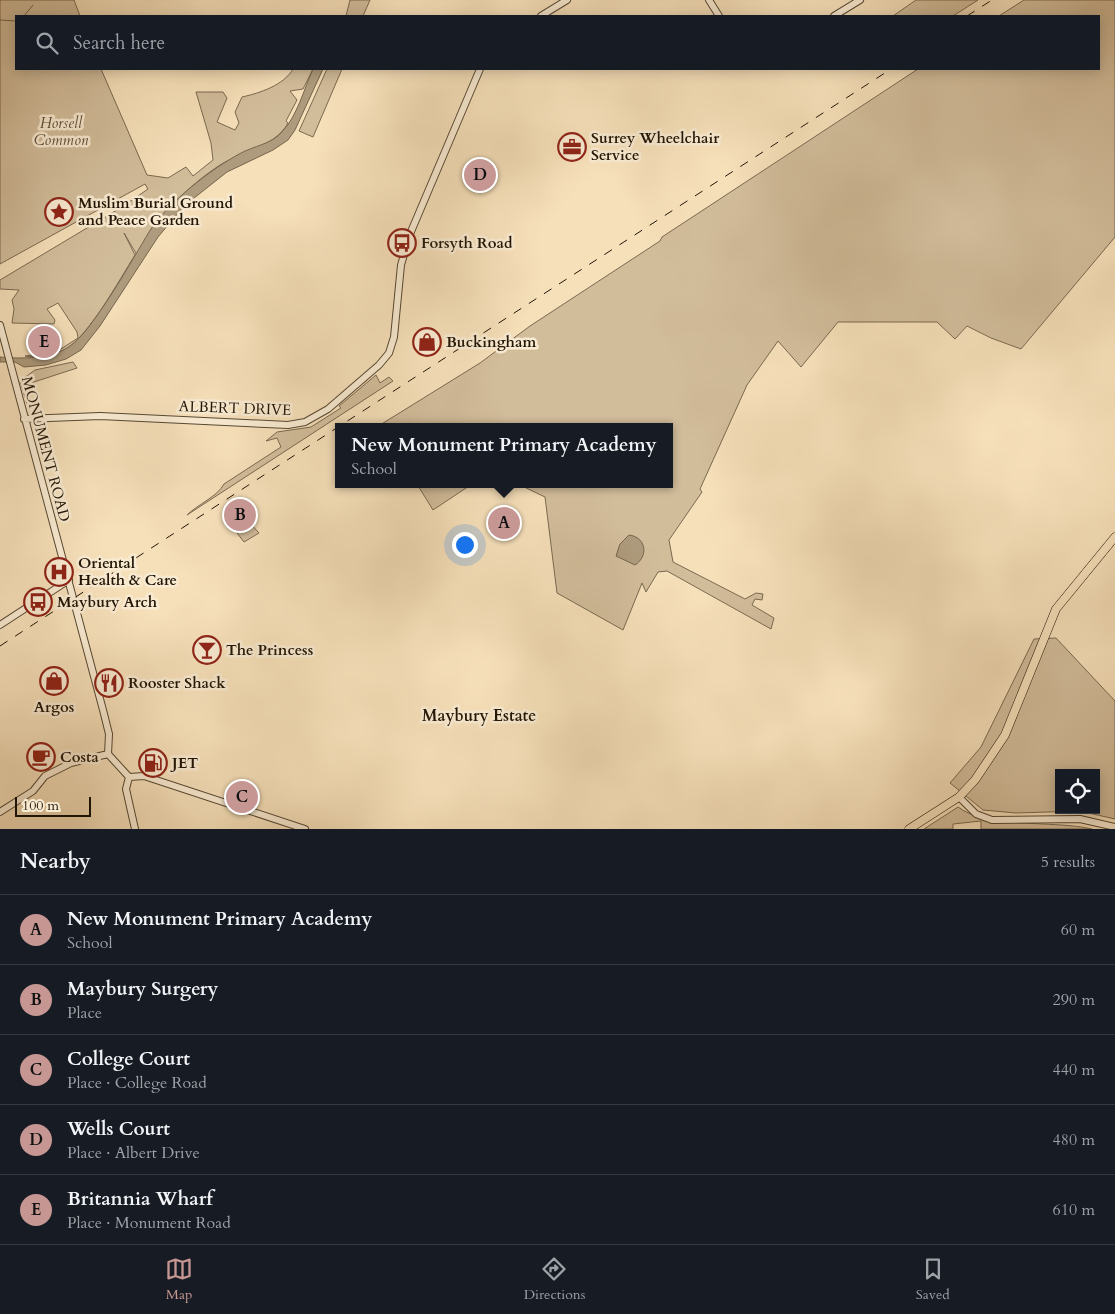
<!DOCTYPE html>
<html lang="en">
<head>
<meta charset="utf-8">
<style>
	:root { --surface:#171b24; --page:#20242c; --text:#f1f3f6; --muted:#9ea1a6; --line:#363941; --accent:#c59692 }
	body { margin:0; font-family:Cardo,serif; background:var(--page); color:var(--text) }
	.controls { position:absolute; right:15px; bottom:15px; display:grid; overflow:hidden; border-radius:0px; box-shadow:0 2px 12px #0003 }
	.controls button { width:45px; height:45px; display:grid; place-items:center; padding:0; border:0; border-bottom:1px solid var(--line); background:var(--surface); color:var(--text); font:25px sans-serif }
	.scale { position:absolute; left:15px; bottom:12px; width:76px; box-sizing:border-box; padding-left:5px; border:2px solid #211506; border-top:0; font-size:14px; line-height:18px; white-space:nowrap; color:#211506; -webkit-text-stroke:4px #f9ebd2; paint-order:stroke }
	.you { position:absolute; left:464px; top:544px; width:18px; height:18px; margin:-12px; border:4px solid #fff; border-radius:50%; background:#1a73e8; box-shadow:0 0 0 8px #1a73e833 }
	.badge { display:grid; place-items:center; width:32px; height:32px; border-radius:50%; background:var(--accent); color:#111; font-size:16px; font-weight:700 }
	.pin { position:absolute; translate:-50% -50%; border:2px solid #fff; box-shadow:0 1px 5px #0006 }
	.popup { position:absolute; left:335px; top:423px; width:338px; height:65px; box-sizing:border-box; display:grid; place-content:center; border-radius:0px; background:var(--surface); filter:drop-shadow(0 1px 4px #0005); font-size:16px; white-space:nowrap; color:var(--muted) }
	.popup b { font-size:19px; color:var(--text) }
	.popup::after { content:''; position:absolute; left:50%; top:100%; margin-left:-10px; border:10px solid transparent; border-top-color:var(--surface) }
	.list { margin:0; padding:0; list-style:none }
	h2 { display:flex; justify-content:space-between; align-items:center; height:65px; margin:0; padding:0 20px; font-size:21px }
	h2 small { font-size:16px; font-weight:400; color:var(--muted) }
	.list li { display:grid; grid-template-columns:32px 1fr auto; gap:15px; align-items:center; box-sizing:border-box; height:70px; padding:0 20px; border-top:1px solid var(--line) }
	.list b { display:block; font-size:19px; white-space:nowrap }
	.list p { margin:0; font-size:16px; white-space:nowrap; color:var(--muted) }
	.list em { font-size:16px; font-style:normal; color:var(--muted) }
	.icon { flex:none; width:28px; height:28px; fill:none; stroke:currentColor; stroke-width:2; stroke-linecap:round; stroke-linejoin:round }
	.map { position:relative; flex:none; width:1115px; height:829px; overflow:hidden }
	.search { position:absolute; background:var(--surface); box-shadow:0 2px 12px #0003; left:15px; right:15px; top:15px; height:55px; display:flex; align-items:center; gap:12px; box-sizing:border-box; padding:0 18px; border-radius:0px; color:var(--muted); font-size:19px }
	.sheet { height:415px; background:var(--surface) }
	nav { display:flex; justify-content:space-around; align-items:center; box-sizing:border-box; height:70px; border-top:1px solid var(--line); background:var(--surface); font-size:14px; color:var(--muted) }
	nav a { display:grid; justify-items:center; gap:2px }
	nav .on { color:var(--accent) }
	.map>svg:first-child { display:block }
	.green { fill:#d2bd9b; stroke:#7a6950; fill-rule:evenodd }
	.water { fill:#ae9b7d; stroke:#76654d }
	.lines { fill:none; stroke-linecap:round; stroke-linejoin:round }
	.stream { stroke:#76654d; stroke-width:1 }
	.minor-casing { stroke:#564833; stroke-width:8 }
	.major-casing { stroke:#211506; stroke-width:9 }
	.minor { stroke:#f9ebd2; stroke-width:6 }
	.major { stroke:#f6e0ba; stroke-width:8 }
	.rail { stroke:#211506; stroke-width:1; stroke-dasharray:9 9; stroke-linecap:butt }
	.labels { text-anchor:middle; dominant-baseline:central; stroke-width:5; stroke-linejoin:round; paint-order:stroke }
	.park-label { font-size:15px; font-style:italic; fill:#5f503a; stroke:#f9ebd2 }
	.poi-label { font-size:15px; font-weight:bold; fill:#211506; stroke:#f9ebd2; text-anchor:start }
	.street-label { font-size:15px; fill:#211506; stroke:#f9ebd2 }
	.neighbourhood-label { font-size:16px; font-weight:bold; fill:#211506; stroke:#f9ebd2 }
</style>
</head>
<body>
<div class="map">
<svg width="1115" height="829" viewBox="0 0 1115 829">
	<rect width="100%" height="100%" fill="#f6e0ba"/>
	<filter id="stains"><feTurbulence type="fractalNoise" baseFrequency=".004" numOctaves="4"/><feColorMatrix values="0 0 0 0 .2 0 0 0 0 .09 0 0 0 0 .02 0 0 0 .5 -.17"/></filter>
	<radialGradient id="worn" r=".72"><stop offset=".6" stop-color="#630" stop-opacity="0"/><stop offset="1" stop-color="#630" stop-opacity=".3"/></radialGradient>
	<path class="green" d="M0,0H74L80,16H16V69H101L147,175L168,178L186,167L193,176L213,160L211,143L196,92H223L227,98L217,122L235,130L239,123L235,112L242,97C260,93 284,85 293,69H313L303,89L290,91L297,100L286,121L288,123C275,147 242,151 220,165C186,187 156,219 137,255L124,233L135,255C119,280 88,338 63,351C52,356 36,358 25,356L56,352L78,338L77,332L58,303L47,309L55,320L54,324L12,323L14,309L12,300L19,290L0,289V280L122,207L148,189L145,184L0,264Z
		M350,0H370L363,16H346Z
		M916,0H978L953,16H893Z
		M1024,0H1115V237L1021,349L991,338L967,326L955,339L937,322H838L801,367L778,341L747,385L700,489L702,492L669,540L673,562L745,599L756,593L763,594L762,600L755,599L752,605L774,618L771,629L667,571L658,572L646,592L642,583L623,630L557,593L545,497L518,484H669V427H381L380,425L480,363L530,326L660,241L662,237L918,69H1099V16H999Z
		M327,69H342L313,137L299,131Z
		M73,362L77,368L34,382L28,386V407L20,381L35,370Z
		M376,375L380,383L389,377L393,381L187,515C198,504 217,497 224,484L281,447L277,438L266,441L277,432L311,427L341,408L339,406Z
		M417,484H472L433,510Z
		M247,520L259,533L244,542L234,529Z
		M1056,638L1115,701V819L1080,811L1016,813L983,810L950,783L981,747L1034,639ZM1059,773H1096V810H1059Z
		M958,807C987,829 1054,820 1092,829H981V821L953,824V829H924Z"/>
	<path class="water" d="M313,69H323L295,130L288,140L273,150L227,172L184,206L158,237L100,326L81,350L66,359L46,365L24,367L15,362H0V357C21,359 52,359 70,346C92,332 134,257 149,232C167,203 211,169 241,153C254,146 271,144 281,133C297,117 304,89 313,69Z
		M629,535C646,537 649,556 635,565L616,556L620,544Z"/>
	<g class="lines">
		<path class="stream" d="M24,16L33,5
			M0,20L16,21"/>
		<defs>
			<path id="minor" d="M709,0L719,16
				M541,16L567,0
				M834,16L860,0
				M0,325L103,710L109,734L108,754L129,777
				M24,419L100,416L288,425L305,422L328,409L379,365L389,353L394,337L401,265L410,234L480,69
				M0,625L69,580
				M129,777L144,776L305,829
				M129,777L126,789L135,829
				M959,797L976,814L992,820L1080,819L1115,827
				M0,812L33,791L45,776L71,763L108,754"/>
			<path id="major" d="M909,829L959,797L975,780L1005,735L1056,609L1115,537"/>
		</defs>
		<use href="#minor" class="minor-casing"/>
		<use href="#major" class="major-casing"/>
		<use href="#minor" class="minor"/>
		<use href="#major" class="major"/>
		<path class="rail" d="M967,16L992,0
			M0,646L891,69"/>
	</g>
	<defs>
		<symbol id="office-ring" viewBox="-11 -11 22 22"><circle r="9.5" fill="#f9ebd2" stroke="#8f2418" stroke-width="1.5"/><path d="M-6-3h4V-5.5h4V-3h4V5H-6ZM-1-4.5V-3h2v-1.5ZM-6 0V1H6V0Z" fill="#8f2418"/></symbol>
		<symbol id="sight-ring" viewBox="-11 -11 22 22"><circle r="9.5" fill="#f9ebd2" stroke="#8f2418" stroke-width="1.5"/><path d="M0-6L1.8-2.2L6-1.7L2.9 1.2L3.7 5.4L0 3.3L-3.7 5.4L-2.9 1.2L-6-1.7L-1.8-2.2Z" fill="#8f2418"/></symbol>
		<symbol id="bus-ring" viewBox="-11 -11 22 22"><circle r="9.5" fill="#f9ebd2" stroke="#8f2418" stroke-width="1.5"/><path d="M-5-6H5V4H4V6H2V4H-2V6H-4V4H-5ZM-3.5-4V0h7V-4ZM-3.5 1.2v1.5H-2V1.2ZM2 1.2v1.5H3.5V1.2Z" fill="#8f2418"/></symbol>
		<symbol id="shop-ring" viewBox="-11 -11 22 22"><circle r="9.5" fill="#f9ebd2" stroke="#8f2418" stroke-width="1.5"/><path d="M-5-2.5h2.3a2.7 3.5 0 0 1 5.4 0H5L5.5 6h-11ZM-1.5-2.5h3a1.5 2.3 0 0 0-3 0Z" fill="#8f2418"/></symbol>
		<symbol id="hospital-ring" viewBox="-11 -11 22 22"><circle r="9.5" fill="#f9ebd2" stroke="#8f2418" stroke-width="1.5"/><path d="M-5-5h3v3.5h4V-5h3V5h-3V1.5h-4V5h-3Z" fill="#8f2418"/></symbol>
		<symbol id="bar-ring" viewBox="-11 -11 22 22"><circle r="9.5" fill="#f9ebd2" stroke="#8f2418" stroke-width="1.5"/><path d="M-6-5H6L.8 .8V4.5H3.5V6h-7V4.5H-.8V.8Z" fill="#8f2418"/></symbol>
		<symbol id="restaurant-ring" viewBox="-11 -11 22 22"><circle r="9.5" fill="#f9ebd2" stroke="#8f2418" stroke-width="1.5"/><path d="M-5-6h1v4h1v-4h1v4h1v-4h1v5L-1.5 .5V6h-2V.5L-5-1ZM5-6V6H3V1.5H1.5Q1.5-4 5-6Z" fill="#8f2418"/></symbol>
		<symbol id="cafe-ring" viewBox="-11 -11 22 22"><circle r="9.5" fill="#f9ebd2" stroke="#8f2418" stroke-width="1.5"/><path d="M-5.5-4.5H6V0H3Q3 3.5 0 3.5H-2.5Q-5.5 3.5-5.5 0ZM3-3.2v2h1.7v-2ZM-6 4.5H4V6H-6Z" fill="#8f2418"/></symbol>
		<symbol id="fuel-ring" viewBox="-11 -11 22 22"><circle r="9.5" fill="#f9ebd2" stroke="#8f2418" stroke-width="1.5"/><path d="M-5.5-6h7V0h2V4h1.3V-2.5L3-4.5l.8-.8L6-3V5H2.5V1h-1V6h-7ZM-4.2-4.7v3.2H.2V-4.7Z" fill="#8f2418"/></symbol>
	</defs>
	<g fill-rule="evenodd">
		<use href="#office-ring" x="556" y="131" width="32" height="32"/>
		<use href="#sight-ring" x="43" y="196" width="32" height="32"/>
		<use href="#bus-ring" x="386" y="227" width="32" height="32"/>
		<use href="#shop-ring" x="411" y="326" width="32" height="32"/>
		<use href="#hospital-ring" x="43" y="556" width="32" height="32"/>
		<use href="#bus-ring" x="22" y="586" width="32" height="32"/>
		<use href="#bar-ring" x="191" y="634" width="32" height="32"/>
		<use href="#shop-ring" x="38" y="665" width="32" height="32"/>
		<use href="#restaurant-ring" x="93" y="667" width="32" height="32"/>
		<use href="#cafe-ring" x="25" y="741" width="32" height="32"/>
		<use href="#fuel-ring" x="137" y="747" width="32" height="32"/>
	</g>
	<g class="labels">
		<g class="park-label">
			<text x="61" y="123">Horsell<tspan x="61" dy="17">Common</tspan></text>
		</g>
		<g class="poi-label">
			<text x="591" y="138">Surrey Wheelchair<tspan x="591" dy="17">Service</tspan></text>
			<text x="78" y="203">Muslim Burial Ground<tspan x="78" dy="17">and Peace Garden</tspan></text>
			<text x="421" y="243">Forsyth Road</text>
			<text x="446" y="342">Buckingham</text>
			<text x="78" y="563">Oriental<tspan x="78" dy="17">Health &amp; Care</tspan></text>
			<text x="57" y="602">Maybury Arch</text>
			<text x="226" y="650">The Princess</text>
			<text x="128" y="683">Rooster Shack</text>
			<text x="54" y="707" text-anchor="middle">Argos</text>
			<text x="60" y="757">Costa</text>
			<text x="172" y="763">JET</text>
		</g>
		<g class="street-label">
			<text transform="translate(235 408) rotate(2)">ALBERT DRIVE</text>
			<text transform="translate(46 449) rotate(75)">MONUMENT ROAD</text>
		</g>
		<g class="neighbourhood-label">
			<text x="479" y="716">Maybury Estate</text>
		</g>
	</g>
	<rect width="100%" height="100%" filter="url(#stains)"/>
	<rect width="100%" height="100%" fill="url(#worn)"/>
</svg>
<div class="controls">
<button><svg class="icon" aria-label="locate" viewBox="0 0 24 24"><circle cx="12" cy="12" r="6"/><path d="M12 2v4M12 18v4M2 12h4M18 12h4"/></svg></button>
</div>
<div class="scale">100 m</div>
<div class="you"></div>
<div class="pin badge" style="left:504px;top:523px">A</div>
<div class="popup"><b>New Monument Primary Academy</b>School</div>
<div class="pin badge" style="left:240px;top:515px">B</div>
<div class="pin badge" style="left:242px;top:797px">C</div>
<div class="pin badge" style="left:480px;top:175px">D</div>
<div class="pin badge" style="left:44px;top:342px">E</div>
<div class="search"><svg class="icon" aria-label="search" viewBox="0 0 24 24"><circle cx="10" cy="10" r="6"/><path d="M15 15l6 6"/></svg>Search here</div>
</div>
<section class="sheet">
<h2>Nearby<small>5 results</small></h2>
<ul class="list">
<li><span class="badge">A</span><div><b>New Monument Primary Academy</b><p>School</p></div><em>60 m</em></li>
<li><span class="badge">B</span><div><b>Maybury Surgery</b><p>Place</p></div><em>290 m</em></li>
<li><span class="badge">C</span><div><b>College Court</b><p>Place · College Road</p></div><em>440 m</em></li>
<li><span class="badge">D</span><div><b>Wells Court</b><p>Place · Albert Drive</p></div><em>480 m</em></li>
<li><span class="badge">E</span><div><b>Britannia Wharf</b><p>Place · Monument Road</p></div><em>610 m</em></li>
</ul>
</section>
<nav>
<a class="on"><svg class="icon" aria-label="map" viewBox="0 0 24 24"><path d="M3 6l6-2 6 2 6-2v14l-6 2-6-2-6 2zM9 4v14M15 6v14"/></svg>Map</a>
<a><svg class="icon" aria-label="directions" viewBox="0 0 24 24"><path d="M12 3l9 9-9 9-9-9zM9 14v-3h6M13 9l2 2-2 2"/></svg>Directions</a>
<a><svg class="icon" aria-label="saved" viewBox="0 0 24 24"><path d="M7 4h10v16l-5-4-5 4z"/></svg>Saved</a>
</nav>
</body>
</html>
